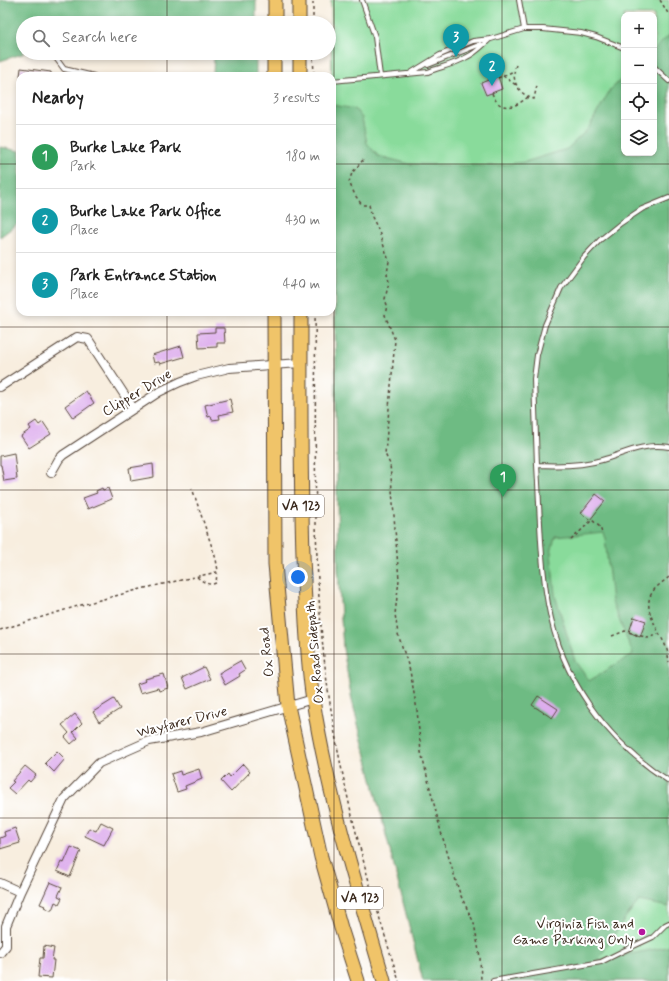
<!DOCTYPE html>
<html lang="en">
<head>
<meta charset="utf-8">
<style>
	:root { --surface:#fff; --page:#f2f2f2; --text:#222; --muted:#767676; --line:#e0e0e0; --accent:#b45309 }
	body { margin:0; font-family:Mynerve,sans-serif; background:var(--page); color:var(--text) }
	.controls { position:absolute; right:12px; top:12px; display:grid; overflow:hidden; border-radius:8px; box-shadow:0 2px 6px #0003 }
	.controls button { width:36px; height:36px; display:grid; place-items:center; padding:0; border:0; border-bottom:1px solid var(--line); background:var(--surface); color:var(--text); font:20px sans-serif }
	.you { position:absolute; left:298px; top:577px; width:14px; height:14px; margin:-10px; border:3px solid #fff; border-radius:50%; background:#1a73e8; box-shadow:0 0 0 6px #1a73e833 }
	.badge { display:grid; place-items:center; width:26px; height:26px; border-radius:50%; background:var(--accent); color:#fff; font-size:13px; font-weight:700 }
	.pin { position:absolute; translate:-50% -33px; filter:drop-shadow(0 1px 2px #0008) }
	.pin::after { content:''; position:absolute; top:21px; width:14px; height:12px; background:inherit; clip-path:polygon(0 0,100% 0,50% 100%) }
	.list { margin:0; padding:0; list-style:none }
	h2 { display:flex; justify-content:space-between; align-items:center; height:52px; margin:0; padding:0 16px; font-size:17px }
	h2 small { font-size:13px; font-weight:400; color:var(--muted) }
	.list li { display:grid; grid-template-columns:26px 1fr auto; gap:12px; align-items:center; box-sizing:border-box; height:64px; padding:0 16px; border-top:1px solid var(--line) }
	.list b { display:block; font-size:15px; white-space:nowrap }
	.list p { margin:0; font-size:13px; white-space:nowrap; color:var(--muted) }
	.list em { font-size:13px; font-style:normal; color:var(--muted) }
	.icon { flex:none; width:22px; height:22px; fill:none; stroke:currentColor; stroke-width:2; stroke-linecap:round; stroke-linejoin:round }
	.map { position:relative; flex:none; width:669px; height:981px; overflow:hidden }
	.search { position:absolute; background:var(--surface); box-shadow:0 2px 6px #0003; left:16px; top:16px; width:320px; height:44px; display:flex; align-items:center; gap:10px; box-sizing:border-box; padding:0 14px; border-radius:22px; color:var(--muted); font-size:15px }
	.panel { position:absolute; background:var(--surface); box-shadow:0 2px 6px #0003; left:16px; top:72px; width:320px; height:244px; border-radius:12px }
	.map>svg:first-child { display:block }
	.green { fill:#89db9b; stroke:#62825c; fill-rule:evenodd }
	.forest { fill:#6ebb83; stroke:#547250; fill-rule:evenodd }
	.building { fill:#ddaded }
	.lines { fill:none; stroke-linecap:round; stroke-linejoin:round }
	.service-casing { stroke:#57473b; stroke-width:6 }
	.minor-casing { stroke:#57473b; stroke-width:10 }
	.trunk-casing { stroke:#57473b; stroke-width:15 }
	.path { stroke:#57473b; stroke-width:1.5; stroke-dasharray:3 3; stroke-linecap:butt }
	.service { stroke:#fff; stroke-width:4 }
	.minor { stroke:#fff; stroke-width:8 }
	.trunk { stroke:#f0c469; stroke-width:13 }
	.grid { fill:none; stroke:#3b2a1e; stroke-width:1; stroke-opacity:0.55 }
	.poi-dot { fill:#b5179e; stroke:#fff; stroke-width:1.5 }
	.labels { text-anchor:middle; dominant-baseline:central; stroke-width:4; stroke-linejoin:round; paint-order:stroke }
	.shield { fill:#fff; stroke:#766a62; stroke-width:1 }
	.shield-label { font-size:13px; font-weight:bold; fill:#3b2a1e }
	.street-label { font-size:14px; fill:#3b2a1e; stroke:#fff }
	.poi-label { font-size:14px; fill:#3b2a1e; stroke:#fff; text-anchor:end }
</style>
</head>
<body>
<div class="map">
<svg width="669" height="981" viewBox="0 0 669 981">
	<rect width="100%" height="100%" fill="#fff"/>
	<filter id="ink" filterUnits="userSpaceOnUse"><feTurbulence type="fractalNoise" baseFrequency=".025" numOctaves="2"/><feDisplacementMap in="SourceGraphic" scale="8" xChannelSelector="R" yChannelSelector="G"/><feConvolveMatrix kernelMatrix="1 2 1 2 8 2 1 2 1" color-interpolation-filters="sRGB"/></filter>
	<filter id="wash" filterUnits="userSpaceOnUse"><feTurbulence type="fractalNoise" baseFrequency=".012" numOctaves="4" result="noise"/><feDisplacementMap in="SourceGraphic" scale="16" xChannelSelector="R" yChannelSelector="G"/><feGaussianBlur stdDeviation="0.9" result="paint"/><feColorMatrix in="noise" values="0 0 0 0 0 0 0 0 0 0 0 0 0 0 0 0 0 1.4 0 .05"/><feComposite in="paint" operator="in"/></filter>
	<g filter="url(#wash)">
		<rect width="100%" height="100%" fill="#f8eedf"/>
		<path class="green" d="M331,0H669V981H423L352,700L343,648L338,568ZM624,15H654V153H624Z"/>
		<path class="forest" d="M0,0H256V23H23V53H25L0,61Z
			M669,35V907L639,901L625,918L598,960L667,947L669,946V981H423L352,700L343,648L338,568L333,105L355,109L362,118L367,143L378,156L410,164L491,166L525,162L567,149L588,129L610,90L624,77V153H654V50ZM603,532L605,538L612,602L633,654L589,681L575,661L555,595L551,553L555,537Z
			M214,53H256V76H213Z
			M0,147L20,151V222L0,237Z"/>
		<g id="blocks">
			<path class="building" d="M21,68L51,72V76H20Z
				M498,76L502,89L486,95L481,83Z
				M215,328H224L225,343H217V347L199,348L198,333L215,332Z
				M181,346L184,357L160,364L159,362L154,363L152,355Z
				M86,391L94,403L73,418L65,406Z
				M230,399L233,412L219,415L220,419L212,420L211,416L208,417L205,405Z
				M36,421L39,425L43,422L51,434L29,448L21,436L31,429L29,426Z
				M14,453L17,479L4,481L1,465H0V456Z
				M153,464L154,477L131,481L129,468Z
				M102,488L103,490L108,488L112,499L88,509L83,498L97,493L96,491Z
				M596,494L605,501L590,520L581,513Z
				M634,617L646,621L640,637L629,632Z
				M240,661L245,670L239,674L240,676L225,685L219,673Z
				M204,667L210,679L187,689L182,678Z
				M164,674L168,688L159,691L158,688L140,693L137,684L146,681L145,679Z
				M538,696L558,709L552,718L532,705Z
				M114,699L120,709L99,722L93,712Z
				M75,714L82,723L73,732L78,738L71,744L65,737L69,733L62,725Z
				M57,751L65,759L54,772L45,763Z
				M243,764L250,772L231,792L221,781L228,774L230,777Z
				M25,766L36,775L30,782L28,780L15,794L8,788L14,782L12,781Z
				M199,769L202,779L185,786L186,789L177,792L171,774L180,771L181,775Z
				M101,822L113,828L104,845L85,836L89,828L96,831Z
				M15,828L20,843L0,849V838L5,836L4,832Z
				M71,847L81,851L70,877L57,871L61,862L64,863Z
				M50,882L62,887L58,896L62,898L59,904L55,902L52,910H50L44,907L45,906L40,904Z
				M44,946L54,948L52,960H54L52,978L38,977L40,958H43Z"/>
		</g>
	</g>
	<g filter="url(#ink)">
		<use href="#blocks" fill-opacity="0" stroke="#57473b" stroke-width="1"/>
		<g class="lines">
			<defs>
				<path id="service" d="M362,0L375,37L380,76
					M519,0L524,29
					M53,54L64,69L94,76
					M428,65L481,44
					M654,67L669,81
					M409,74L440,55L473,41L491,39L524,29H543L581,33L596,37L624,48
					M332,81L428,72C441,67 455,64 467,57C476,53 483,45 490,39
					M669,447C643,443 626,453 602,460C582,466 558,466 537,465C540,512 540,559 548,604C561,679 606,741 669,781
					M537,465L534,379L537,355L545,325L561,288L584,257L600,240L621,223L642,209L669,198
					M493,981L601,962L623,951L653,937L665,925L669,923"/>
				<path id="minor" d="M0,387L77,337L88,339L133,408
					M51,473L59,459L63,455L159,392L180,382L196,376L229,368L301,363
					M0,883L20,892
					M0,953L6,946V926L20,892L64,799L99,763L149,741L201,732L313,699"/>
				<path id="trunk" d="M299,0V23
					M275,23V0
					M300,53V76
					M274,76V53
					M274,312L275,564L288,706L321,857L341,928L358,981
					M301,312C301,402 300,492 304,581C306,621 307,661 313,700C328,796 357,888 384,981"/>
			</defs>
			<use href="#service" class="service-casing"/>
			<use href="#minor" class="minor-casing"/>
			<use href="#trunk" class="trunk-casing"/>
			<path class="path" d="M660,0L669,15
				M313,23V0
				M313,53L314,76
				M516,65C510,80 519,95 534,99L537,85
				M503,76L516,85
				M498,78L514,71
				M492,93C499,113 515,108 528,97
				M363,160L352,173L349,182L355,195L362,205H369L372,217L378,229L389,261L387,274L389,282L385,299L387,305L385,315L395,340L385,454L390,464L399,580L395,614L398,634L410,671L417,710L421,752L441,832L460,894L474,923L480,957L481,981
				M315,312C317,442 310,574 330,703C344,798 370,890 399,981
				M571,540L592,520L600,527L602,533
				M197,577C203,582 209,586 216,583L217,573
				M669,577C662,583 653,588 650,597C644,612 661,634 666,647C668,651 668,657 669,662
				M0,630L81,605L145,588L217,572L218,571L216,559L192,488
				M612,636L625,631L648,638L658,634"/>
			<use href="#service" class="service"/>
			<use href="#minor" class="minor"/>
			<use href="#trunk" class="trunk"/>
		</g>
	</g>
	<path class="grid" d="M167,0V23M334,0V981M502,0V981M167,53V76M0,164H20M332,164H669M167,312V981M0,327H669M0,490H669M0,654H669M0,818H669"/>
	<circle class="poi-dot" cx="642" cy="932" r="4"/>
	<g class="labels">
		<g class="shield">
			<rect x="278" y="495" width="46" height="22" rx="3"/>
			<rect x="337" y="887" width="46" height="22" rx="3"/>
		</g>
		<g class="shield-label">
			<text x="301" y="506">VA 123</text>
			<text x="360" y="898">VA 123</text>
		</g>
		<g class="street-label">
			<text transform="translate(137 393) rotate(-31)">Clipper Drive</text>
			<text transform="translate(267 652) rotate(-96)">Ox Road</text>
			<text transform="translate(315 652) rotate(-95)">Ox Road Sidepath</text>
			<text transform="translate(182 722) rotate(-14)">Wayfarer Drive</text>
		</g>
		<g class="poi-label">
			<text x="634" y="924">Virginia Fish and<tspan x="634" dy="16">Game Parking Only</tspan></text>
		</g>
	</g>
</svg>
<div class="controls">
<button>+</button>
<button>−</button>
<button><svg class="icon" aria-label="locate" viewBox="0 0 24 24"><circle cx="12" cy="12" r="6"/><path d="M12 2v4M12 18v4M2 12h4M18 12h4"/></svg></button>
<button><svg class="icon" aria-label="layers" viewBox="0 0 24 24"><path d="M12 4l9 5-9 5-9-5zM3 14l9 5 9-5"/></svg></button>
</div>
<div class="you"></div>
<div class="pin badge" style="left:503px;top:497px;background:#2e9e5b">1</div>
<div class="pin badge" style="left:492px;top:86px;background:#0f9aa8">2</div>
<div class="pin badge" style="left:456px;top:57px;background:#0f9aa8">3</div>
<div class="search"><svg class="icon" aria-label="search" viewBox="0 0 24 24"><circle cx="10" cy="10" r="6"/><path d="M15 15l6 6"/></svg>Search here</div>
<section class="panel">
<h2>Nearby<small>3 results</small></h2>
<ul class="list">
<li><span class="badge" style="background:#2e9e5b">1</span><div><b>Burke Lake Park</b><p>Park</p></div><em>180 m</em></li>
<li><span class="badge" style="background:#0f9aa8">2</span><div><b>Burke Lake Park Office</b><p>Place</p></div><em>430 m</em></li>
<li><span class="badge" style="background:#0f9aa8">3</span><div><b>Park Entrance Station</b><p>Place</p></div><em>440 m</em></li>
</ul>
</section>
</div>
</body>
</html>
